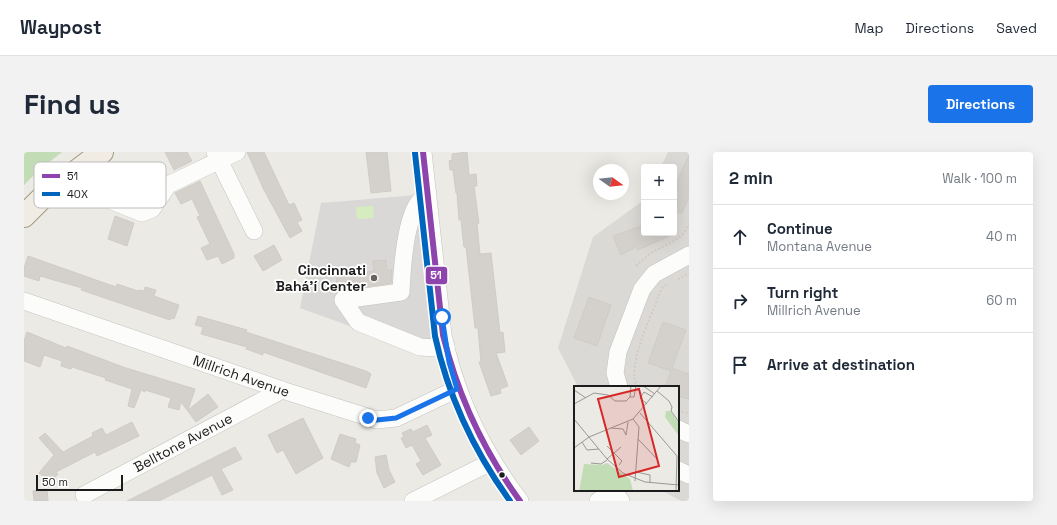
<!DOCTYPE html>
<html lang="en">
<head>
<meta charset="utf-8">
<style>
	:root { --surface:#fff; --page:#f2f2f3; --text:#1f2937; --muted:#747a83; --line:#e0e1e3; --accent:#1a73e8 }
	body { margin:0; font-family:"Space Grotesk",sans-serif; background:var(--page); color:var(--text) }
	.controls { position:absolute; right:12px; top:12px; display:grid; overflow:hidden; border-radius:4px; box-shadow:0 4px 16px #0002 }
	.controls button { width:36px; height:36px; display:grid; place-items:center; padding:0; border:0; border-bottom:1px solid var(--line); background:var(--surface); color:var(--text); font:20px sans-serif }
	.compass { position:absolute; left:569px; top:12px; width:36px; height:36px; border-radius:50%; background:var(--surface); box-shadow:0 4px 16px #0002; rotate:105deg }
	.scale { position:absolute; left:12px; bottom:10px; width:87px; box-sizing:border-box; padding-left:4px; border:2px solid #1c1c1c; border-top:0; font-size:11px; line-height:14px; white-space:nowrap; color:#1c1c1c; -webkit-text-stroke:3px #fff; paint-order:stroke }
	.stop { position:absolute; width:12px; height:12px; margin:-9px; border:3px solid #1a73e8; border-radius:50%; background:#fff }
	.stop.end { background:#1a73e8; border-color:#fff; box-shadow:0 1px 4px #0008 }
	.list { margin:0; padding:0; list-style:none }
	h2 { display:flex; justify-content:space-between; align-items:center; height:52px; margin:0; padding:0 16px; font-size:17px }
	h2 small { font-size:13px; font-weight:400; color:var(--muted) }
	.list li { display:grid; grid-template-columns:26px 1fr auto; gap:12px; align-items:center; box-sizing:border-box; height:64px; padding:0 16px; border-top:1px solid var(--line) }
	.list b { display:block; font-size:15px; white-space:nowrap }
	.list p { margin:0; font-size:13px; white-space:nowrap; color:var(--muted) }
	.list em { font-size:13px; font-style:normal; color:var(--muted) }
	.icon { flex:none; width:22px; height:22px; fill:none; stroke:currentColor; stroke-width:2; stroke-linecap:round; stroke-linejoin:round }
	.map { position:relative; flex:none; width:665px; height:349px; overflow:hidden; border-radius:4px }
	header { display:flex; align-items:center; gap:24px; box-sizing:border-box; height:56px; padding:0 20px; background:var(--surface); border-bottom:1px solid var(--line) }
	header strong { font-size:19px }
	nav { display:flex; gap:22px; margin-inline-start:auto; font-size:14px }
	.intro { display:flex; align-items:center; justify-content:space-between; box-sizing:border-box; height:96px; padding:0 24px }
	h1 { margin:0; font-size:28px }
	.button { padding:10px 18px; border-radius:4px; background:var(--accent); color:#fff; font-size:14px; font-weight:700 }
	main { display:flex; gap:24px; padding:0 24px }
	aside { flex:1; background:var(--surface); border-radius:4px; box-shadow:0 4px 16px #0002 }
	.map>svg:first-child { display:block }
	.residential { fill:#dad9d6 }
	.religious { fill:#d9d8d6 }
	.grass { fill:#d5ecbf }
	.forest { fill:#c2ddb6 }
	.building { fill:#d4d1cc; stroke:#cfcbc5 }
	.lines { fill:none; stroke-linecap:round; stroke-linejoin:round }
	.minor-casing { stroke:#c4c3c0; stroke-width:18 }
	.major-casing { stroke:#a19981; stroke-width:24 }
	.path { stroke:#d7c8c3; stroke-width:2; stroke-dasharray:2 2; stroke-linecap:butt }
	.minor { stroke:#fcfcfb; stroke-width:17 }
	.major { stroke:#f0ece3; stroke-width:22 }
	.bus-1-casing { stroke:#fff; stroke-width:9 }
	.bus-2-casing { stroke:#fff; stroke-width:9 }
	.bus-1 { stroke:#8e44ad; stroke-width:6 }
	.bus-2 { stroke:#0065bd; stroke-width:6 }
	.route { stroke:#1a73e8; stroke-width:5 }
	.poi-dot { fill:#656462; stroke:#fff; stroke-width:1.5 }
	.bus-dot { fill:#1c1c1c; stroke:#fff; stroke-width:1.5 }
	.labels { text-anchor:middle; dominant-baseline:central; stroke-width:3.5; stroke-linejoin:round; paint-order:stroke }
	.poi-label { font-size:14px; font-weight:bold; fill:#1c1c1c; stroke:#fff; text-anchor:end }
	.street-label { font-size:14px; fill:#1c1c1c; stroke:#fff }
	.inset-road { fill:none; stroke:#999894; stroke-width:1 }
	.view { fill:#d62828; fill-opacity:0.15; stroke:#d62828; stroke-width:2 }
	.inset-edge { fill:none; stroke:#1c1c1c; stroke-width:2 }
	.key { fill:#fff; stroke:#bbb; stroke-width:1 }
	.key-label { font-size:11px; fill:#1c1c1c }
	.line-badge { stroke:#fff; stroke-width:1.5 }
	.badge-label { font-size:11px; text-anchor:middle; font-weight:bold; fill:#fff }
</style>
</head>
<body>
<header>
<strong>Waypost</strong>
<nav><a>Map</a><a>Directions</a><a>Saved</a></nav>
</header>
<div class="intro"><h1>Find us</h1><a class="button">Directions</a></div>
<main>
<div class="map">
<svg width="665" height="349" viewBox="0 0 665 349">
	<rect width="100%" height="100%" fill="#eceae4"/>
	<path class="residential" d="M644,0H665V349H657L637,338H654V235H554L534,196L569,85L620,48V81H650V15H637Z"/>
	<path class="religious" d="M404,42L425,210L276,156L297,51Z"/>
	<path class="grass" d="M349,54L350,66L333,67L332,55Z"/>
	<path class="forest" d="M0,0H38L14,19L0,33Z"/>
	<path class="building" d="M141,0H163L168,9L150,18Z
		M223,0H240L265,53L270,51L278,68L273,70L278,79L266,86L240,38Z
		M342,0H363L367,39L347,41Z
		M443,0L445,23L452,22L453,34H450L455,71L453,72L456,102L467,101L476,181L479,180L481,200L472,201L484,234L476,237L477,241L467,244L455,210H457L454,176H451L442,95H440L437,68H435L433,41H432L429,18H426L425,9L428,8V2Z
		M665,3V45L658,61L650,60V36Z
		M176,29L210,102V106L198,112L194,104L183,108L177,96L186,92L173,65L176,64L168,47L157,52L151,41Z
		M91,64L110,71L103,94L84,87Z
		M620,73V81H651L614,98L612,95L597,103L589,84Z
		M250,93L258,108L239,119L230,104Z
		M4,104L92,135L93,132L114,139L115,138L120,139L121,135L132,138L130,144L155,153L150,167L147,166L146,168L128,162L57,138L58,136L16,124L15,129L0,124V116Z
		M362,108L363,118H368L367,131L339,135V130L330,131L329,122L350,119L349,109Z
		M327,117L328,130L313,131L312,118Z
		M565,145L587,153L573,194L550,186Z
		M174,164L223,178L222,180L342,219L347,222L342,236L239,200V203L222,197L223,195L177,182L179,175L171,173Z
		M639,170L662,178L648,216L665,222V247L654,244V235H641L647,219L624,211Z
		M3,180L42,196L43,194L102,216L171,237L164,258L184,242L194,255L172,270L157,250L155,258L144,255L147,246L121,238V240L117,238L110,256L104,254L108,237L81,228L82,226L48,215L47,217L37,214L38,209L20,203L16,215L0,209V189Z
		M279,266L299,306L272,322L259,298L253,301L244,283Z
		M108,270L115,284L73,304L71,300L32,320L34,322L27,330L15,321L30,303L15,286L21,281L39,300L69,284L68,281L78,276L82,283Z
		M403,273L408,283L401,286L417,313L399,323L392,312L397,309L388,293L382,296L377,286L380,285L378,281L387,277L389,280Z
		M505,275L515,289L497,303L486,288Z
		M316,282L332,287L331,291L336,293L332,310H327L325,315L307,307Z
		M211,295L218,307L197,317L209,338L198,343L188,323L135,349H103Z
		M362,303L365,318L371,330L360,336L353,321L351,305Z
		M23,337L24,349H10L9,339Z"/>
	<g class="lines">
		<defs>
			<g id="minor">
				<path d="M191,0L230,79"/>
				<path d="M399,0L419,183C432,244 458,299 496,349"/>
				<path d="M93,28L85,34L83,43L88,49L118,61L128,57L144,33L213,0"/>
				<path d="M404,42C401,45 397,47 395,50C381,68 378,118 377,140L319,148L334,170L396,195L412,196L422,194"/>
				<path id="s1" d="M0,149L258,238L353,268L372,266L433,237"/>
				<path d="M595,235L591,221L594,200L618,137L630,122L665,103"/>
				<path d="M654,277L665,282"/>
				<path d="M654,318L665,323"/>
				<path id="s2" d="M60,343L258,238"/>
				<path d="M389,349L469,309"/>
				<path d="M574,349L589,338L597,349"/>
			</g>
			<path id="major" d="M0,64L21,43L78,0"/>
		</defs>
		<use href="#minor" class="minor-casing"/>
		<use href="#major" class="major-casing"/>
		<path class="path" d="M612,114C617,109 622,105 627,101C642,92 657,90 665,72
			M654,127L665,121
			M614,235C601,217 627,165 634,145L638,136L644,131
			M654,258L665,262"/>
		<use href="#minor" class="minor"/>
		<use href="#major" class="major"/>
		<defs>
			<path id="bus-1" d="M399,0L419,183C434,244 459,298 496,349"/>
			<path id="bus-2" d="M391,1L411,184C424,244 450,299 486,349"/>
		</defs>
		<use href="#bus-1" class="bus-1-casing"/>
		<use href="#bus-2" class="bus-2-casing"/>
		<use href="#bus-1" class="bus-1"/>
		<use href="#bus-2" class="bus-2"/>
	</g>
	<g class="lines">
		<path class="route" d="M344,266L353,268L372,266L433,237L425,210L418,165"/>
	</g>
	<circle class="poi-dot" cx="350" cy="126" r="4"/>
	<circle class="bus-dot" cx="478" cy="323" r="3.5"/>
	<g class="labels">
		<g class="poi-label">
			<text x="342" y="118">Cincinnati<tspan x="342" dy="16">Bahá'í Center</tspan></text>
		</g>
		<g class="street-label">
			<text stroke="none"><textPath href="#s1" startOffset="230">Millrich Avenue</textPath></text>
			<text stroke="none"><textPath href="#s2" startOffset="112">Belltone Avenue</textPath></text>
		</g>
	</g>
	<g transform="translate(550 234)">
		<rect width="105" height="105" fill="#eceae4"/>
		<path d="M92,25H96L105,37V50L91,31ZM33,77L56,93L59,105H5L10,78L28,79Z" fill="#c2ddb6"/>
		<path class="inset-road" d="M69,0L81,8M0,4L12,12M83,5L95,15L98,21L97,25L105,36M56,11H60L62,0M0,18L20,7L34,9L41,15H52L56,11L57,0M73,18L66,12L70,6L79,11M66,27L103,70L102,105M0,33L33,73L49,87L71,96L105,99M59,33L65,41L61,95M37,42L49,43L52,49L54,36M64,53L83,73M8,56L13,64L25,63M33,60L48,75L45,79M0,62L15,51L59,33L87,0M33,73L47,61M17,77L27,78L33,74M62,86L76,89V96"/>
		<path class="view" d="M65,3L85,80L45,91L24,13Z"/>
		<rect width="105" height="105" class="inset-edge"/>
	</g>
	<rect x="10" y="10" width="132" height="46" rx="6" class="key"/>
	<rect x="18" y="22" width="18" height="4" fill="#8e44ad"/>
	<rect x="18" y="40" width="18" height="4" fill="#0065bd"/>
	<g class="key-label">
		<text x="43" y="28">51</text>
		<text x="43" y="46">40X</text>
	</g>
	<rect class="line-badge" x="401" y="114" width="23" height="19" rx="4" fill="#8e44ad"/>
	<g class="badge-label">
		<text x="412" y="127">51</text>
	</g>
</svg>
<div class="controls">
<button>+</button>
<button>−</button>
</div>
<svg class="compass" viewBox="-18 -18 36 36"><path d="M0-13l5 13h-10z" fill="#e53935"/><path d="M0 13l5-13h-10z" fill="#747a83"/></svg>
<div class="scale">50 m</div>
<div class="stop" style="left:418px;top:165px"></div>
<div class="stop end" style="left:344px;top:266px"></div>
</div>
<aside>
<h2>2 min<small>Walk · 100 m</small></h2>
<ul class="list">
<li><svg class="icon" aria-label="ahead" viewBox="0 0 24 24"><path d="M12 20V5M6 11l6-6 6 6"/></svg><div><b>Continue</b><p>Montana Avenue</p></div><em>40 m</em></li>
<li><svg class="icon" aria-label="right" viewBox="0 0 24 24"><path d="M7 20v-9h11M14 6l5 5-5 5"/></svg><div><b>Turn right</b><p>Millrich Avenue</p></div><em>60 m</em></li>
<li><svg class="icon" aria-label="arrive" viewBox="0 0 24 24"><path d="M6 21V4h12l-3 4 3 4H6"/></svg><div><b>Arrive at destination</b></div></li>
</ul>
</aside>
</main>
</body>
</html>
